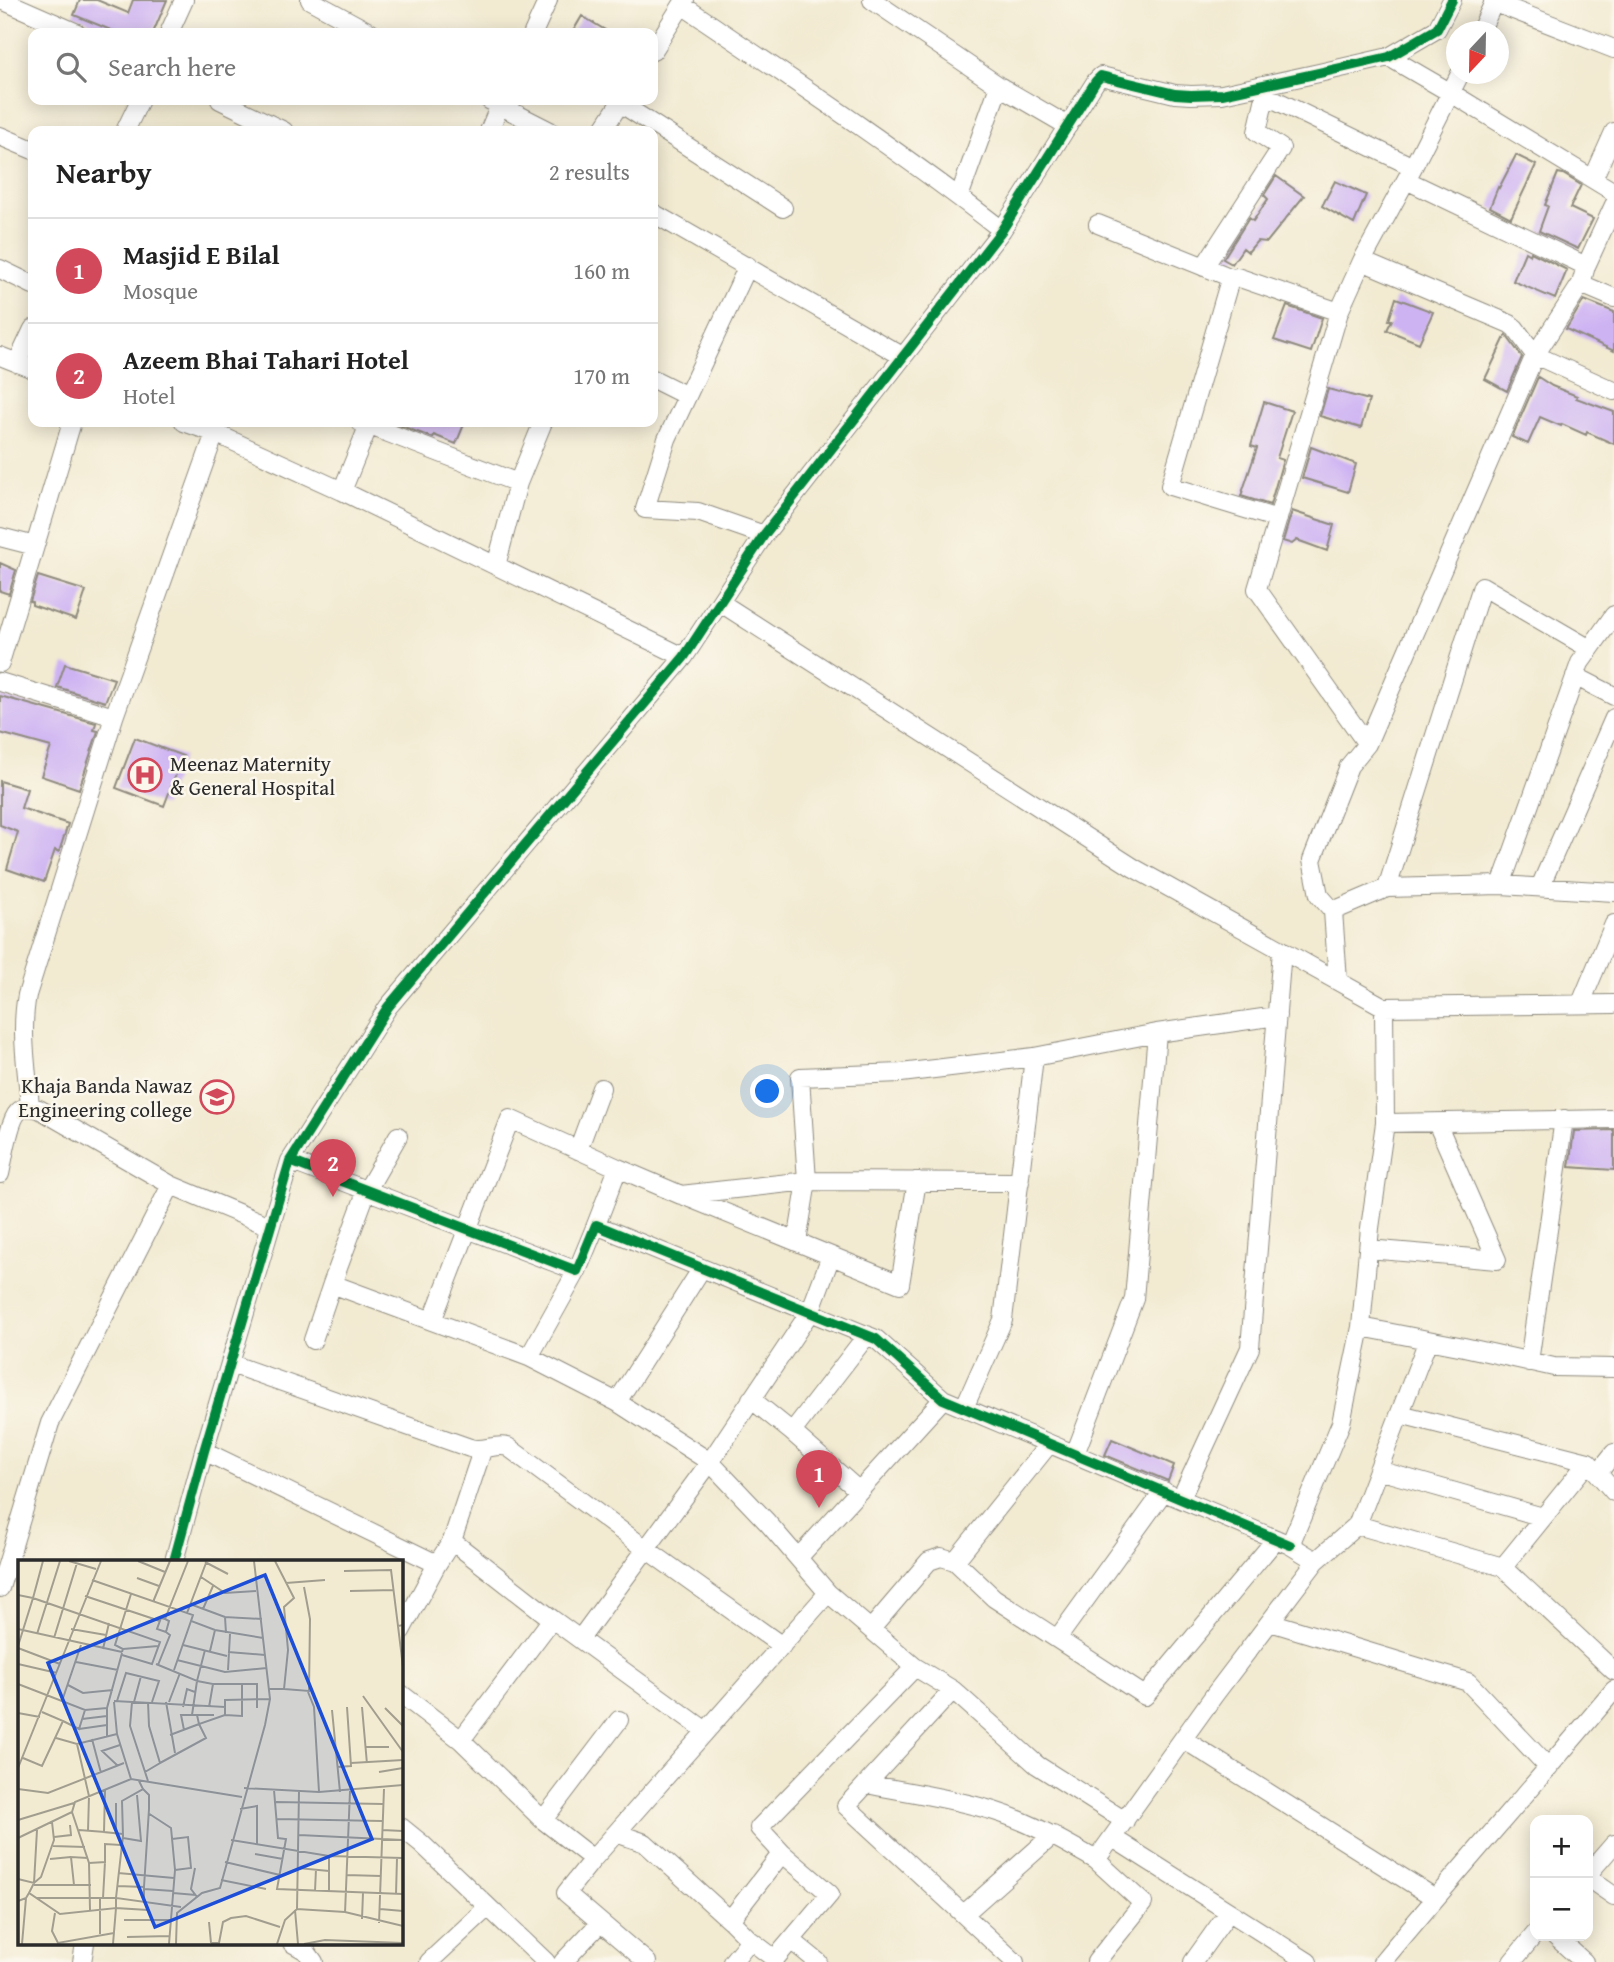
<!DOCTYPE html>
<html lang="en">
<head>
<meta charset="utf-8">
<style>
	:root { --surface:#fff; --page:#f6f6f6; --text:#222; --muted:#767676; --line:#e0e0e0; --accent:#d1495b }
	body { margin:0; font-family:"Gentium Book Plus",serif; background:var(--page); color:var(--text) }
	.controls { position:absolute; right:21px; bottom:21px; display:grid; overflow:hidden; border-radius:14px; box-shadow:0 4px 18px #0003 }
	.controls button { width:63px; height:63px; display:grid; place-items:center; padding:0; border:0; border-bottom:2px solid var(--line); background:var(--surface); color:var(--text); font:35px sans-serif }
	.compass { position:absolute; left:1446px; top:21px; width:63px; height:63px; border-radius:50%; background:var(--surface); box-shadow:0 4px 18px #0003; rotate:202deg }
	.you { position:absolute; left:768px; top:1092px; width:24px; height:24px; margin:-18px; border:5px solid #fff; border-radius:50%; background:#1a73e8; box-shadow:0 0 0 10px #1a73e833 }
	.badge { display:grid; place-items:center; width:46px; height:46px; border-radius:50%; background:var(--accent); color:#fff; font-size:23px; font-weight:700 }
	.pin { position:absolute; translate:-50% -58px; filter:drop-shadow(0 2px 4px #0008) }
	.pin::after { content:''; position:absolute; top:37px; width:24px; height:21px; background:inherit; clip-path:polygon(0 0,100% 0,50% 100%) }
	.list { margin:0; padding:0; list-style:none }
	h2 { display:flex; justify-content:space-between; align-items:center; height:91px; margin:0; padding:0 28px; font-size:30px }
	h2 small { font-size:23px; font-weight:400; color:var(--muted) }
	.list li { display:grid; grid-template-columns:46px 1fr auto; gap:21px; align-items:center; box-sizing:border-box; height:105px; padding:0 28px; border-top:2px solid var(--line) }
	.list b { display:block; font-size:26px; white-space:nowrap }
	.list p { margin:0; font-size:23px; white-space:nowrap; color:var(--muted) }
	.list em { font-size:23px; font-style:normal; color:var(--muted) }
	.icon { flex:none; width:38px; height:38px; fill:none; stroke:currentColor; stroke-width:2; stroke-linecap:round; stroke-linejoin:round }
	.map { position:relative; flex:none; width:1614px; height:1962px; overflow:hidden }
	.search { position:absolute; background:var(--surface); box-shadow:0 4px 18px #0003; left:28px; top:28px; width:630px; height:77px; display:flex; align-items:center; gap:18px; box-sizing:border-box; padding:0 24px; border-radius:14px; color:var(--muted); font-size:26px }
	.panel { position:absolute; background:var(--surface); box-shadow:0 4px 18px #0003; left:28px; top:126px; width:630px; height:301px; border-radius:14px }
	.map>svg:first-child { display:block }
	.building { fill:#ceb3f3 }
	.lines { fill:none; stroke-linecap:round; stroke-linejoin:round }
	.minor-casing { stroke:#8e8a7e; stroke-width:20 }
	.minor { stroke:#fff; stroke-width:18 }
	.cycleway-casing { stroke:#fbf7ec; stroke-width:15 }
	.cycleway { stroke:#00873e; stroke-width:10 }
	.labels { text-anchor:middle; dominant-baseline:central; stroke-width:5; stroke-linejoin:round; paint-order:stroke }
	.poi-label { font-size:21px; fill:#2b2b2b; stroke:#fbf7ec; text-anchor:start }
	.inset-road { fill:none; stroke:#a29e8f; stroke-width:2 }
	.view { fill:#1d4ed8; fill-opacity:0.15; stroke:#1d4ed8; stroke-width:3.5 }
	.inset-edge { fill:none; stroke:#2b2b2b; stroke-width:3.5 }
</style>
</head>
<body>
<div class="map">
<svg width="1614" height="1962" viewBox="0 0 1614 1962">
	<rect width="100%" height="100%" fill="#fbf7ec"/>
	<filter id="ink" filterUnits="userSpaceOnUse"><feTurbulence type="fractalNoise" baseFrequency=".0143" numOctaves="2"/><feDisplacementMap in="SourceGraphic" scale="14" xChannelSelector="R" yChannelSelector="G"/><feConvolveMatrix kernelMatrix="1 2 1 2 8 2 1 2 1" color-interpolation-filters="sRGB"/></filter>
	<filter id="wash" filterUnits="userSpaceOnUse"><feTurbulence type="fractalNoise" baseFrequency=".00686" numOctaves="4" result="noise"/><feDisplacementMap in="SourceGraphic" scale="28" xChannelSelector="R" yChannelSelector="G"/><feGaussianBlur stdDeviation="1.57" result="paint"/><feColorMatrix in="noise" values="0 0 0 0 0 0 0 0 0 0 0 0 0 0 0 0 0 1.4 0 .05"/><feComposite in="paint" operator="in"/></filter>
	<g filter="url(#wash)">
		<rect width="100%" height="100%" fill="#f2ead1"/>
		<g id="blocks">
			<path class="building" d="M80,0H97L128,13L133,0H167L153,33H118L74,15Z
				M582,16L610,33H572Z
				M1516,155L1536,165L1511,218L1490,207L1498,187L1499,188Z
				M1558,173L1563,174L1581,185L1570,208L1593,219L1578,249L1539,231L1548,206L1545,205Z
				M1276,176L1304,196L1267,242L1257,241L1248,252L1243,248L1232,264L1223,259L1249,218L1253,221L1268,199L1264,195Z
				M1335,181L1366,195L1354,224L1322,206Z
				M1525,252L1530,255L1531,252L1567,270L1555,299L1513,281Z
				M1396,298L1433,312L1419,343L1387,330L1392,320H1389Z
				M1584,300L1614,312V351L1566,329Z
				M1287,306L1322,318L1311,352L1274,340Z
				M1506,335L1522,357L1507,391L1485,379Z
				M1538,377L1552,386L1577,396L1576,398L1614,412V444L1587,432L1586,435L1562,424L1561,426L1540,417L1528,444L1512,437Z
				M1328,389L1369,400L1361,428L1320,416Z
				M1264,402L1292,411L1277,458L1283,460L1270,505L1241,496L1257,448L1251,446Z
				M391,422H465L456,444L434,435L433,438Z
				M1311,447L1356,464L1348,492L1302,478Z
				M1292,511L1334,525L1327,551L1297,540L1292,544L1283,541Z
				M0,563L16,570L9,594L0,591Z
				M38,576L86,591L76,620L32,605V602L30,601Z
				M65,664L114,679L105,702L57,687Z
				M0,696L96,723L94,730L98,731L79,789L41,776L51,747L0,733Z
				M135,738L183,756L164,806L116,788Z
				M0,781L27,789L21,808L68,824L59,852L55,850L44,882L7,869L18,832L0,825Z
				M1614,1130V1170L1569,1167L1574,1131Z
				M1112,1439L1174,1465L1168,1481L1105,1455Z"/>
		</g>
	</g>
	<g filter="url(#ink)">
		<use href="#blocks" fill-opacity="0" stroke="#8e8a7e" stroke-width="2"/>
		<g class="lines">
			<defs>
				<path id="minor" d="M2,0L77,33
					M310,0L371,33
					M872,0L999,86L1068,126
					M1493,2L1614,49
					M682,5C790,78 899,150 1002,230
					M1480,32L1495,0
					M169,33L184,0
					M533,33L548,0
					M653,51L685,0
					M1389,57L1451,93L1614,192
					M1265,95L1413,167
					M220,100L284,131
					M489,100L550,131
					M620,103L783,208
					M125,131L140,100
					M489,131L502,100
					M602,131L622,100
					M0,136L33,150
					M1593,179L1614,132
					M1406,180L1586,266
					M959,197L999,86
					M1614,205L1586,266L1581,284L1614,298
					M653,213L902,356
					M1098,224L1232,278
					M1362,261L1510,324L1515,328L1535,355L1614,391
					M748,266L667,439L645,509L698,512L764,535
					M1204,267L1281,148L1257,132L1268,84
					M0,269L33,285
					M0,356L33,369
					M17,363L33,329
					M653,379L687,396
					M184,422L215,433L342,491L684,657
					M360,422L518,483
					M342,491L370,422
					M1278,519L1170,486L1229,283L1232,278L1237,277L1339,312
					M0,537L35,546
					M496,566L518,483L543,422
					M721,603L1134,868L1384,1007L1614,1004
					M0,663L72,422
					M1575,676L1614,696
					M0,682L114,717
					M1367,744L1257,589L1339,312L1362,261L1413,167L1460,74
					M1501,885L1614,892
					M1540,887L1614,718
					M1387,888L1482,586L1590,649
					M1333,911L1319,895L1312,860L1349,766L1367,744L1535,355L1581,284
					M1338,981L1333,911L1387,888L1501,885L1580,663L1614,615
					M1581,1003L1614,924
					M30,1106C27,1070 20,1031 27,995L114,717L215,433
					M1385,1123L1614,1119
					M398,1136L367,1190L332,1284L529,1357L617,1402
					M578,1150L601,1088
					M290,1161L577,1271L596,1225L876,1339L943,1399L1290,1545
					M0,1174C3,1161 9,1121 18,1112C24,1106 31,1107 39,1109L171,1185
					M682,1195L900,1284L917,1181
					M596,1225L618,1168L681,1195L807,1181L800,1077L901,1073L1034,1057L1157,1033
					M797,1242L807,1181L1020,1182
					M1368,1249L1497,1260L1437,1123
					M702,1268L617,1402L710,1462L810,1312L831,1256
					M432,1321L510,1119L618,1168
					M1361,1327L1464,1347L1554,1367L1614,1368
					M313,1340L332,1284
					M529,1357L577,1271
					M1529,1362L1564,1119
					M231,1364L470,1448C484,1452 495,1443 508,1447L646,1549L782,1646
					M751,1399L792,1432L867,1335
					M964,1408L1003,1320L1034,1057
					M1400,1414L1588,1462
					M792,1432L859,1491
					M1049,1444L955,1561L994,1598L1145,1696L1276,1539
					M204,1451L437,1564
					M1075,1454L1134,1299L1157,1033L1277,1016
					M1378,1470L1543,1517
					M1598,1473L1614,1453
					M1181,1498L1250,1348L1282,950
					M1357,1525L1503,1567L1614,1671
					M452,1541L552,1619L706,1731
					M798,1558L943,1399
					M174,1561L204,1451L290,1161L388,1007L684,657L764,535L1002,230L1096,81L1101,76L1175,94L1191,95L1222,94L1319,73L1389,57L1437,29L1452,0
					M1316,1561L1290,1545L1341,1423L1361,1327L1370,1228L1385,1123L1384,1007
					M1503,1567L1588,1462L1614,1492
					M0,1588L50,1423L171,1185L269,1226
					M1270,1622L1468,1682L1549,1768
					M871,1629L929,1561L941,1557L955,1561
					M401,1631L437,1564L452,1541L482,1451
					M580,1639L710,1462L767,1522L828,1593L915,1667L953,1690
					M1057,1639L1164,1491
					M401,1694L461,1740L543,1820L593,1859L566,1893L647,1962
					M1183,1739L1435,1898
					M461,1740L552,1619
					M866,1784C908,1792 952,1798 994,1811C1030,1822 1063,1841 1096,1860
					M543,1820L619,1720
					M401,1827L422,1844L546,1962
					M616,1833L645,1843L730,1920
					M1113,1838L1308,1962
					M593,1859L828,1593
					M1588,1874L1614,1844
					M1588,1878L1614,1896
					M964,1914L1053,1835
					M1555,1936L1584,1962
					M750,1940L775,1959L830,1894L782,1853
					M791,1940L818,1962
					M292,1943L306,1951L314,1962
					M82,1962L85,1943
					M429,1962L488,1907
					M563,1962L600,1923
					M732,1962L750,1940L730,1920L782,1853L759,1828L915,1667
					M1015,1962L846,1806L953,1690L1037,1765L1125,1821
					M1096,1962L1143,1903L1096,1860L1215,1694L1316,1561L1357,1525L1428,1340
					M1193,1962L1228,1913
					M1382,1962C1458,1870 1538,1781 1614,1690
					M1512,1962L1535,1934"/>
			</defs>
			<use href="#minor" class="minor-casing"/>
			<use href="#minor" class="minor"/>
			<defs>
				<path id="cycleway" d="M290,1161L577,1271L596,1225L876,1339L943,1399L1290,1545
					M174,1561L204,1451L290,1161L388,1007L684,657L764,535L1002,230L1096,81L1101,76L1175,94L1191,95L1222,94L1319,73L1389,57L1437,29L1452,0"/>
			</defs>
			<use href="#cycleway" class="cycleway-casing"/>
			<use href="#cycleway" class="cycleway"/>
		</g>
	</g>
	<defs>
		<symbol id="hospital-ring" viewBox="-11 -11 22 22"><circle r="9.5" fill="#fbf7ec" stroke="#d1495b" stroke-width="1.5"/><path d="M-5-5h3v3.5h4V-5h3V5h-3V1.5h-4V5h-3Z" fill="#d1495b"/></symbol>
		<symbol id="university-ring" viewBox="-11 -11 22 22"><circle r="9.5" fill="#fbf7ec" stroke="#d1495b" stroke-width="1.5"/><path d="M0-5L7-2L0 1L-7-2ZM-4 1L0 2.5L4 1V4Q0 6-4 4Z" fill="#d1495b"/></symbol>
	</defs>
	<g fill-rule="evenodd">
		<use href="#hospital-ring" x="126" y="756" width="38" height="38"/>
		<use href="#university-ring" x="198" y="1078" width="38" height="38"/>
	</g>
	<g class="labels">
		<g class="poi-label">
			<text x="170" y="763">Meenaz Maternity<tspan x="170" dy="24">&amp; General Hospital</tspan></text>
			<text x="192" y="1085" text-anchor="end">Khaja Banda Nawaz<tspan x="192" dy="24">Engineering college</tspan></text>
		</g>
	</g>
	<g transform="translate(18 1560)">
		<rect width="385" height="385" fill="#f2ead1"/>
		<path class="inset-road" d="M25,1L15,38L142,82L134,104L104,95M51,1L78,9M120,1L147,12M187,2L210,14M326,11L373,10L380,66M183,17L207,33L238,31M119,18L141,26M74,20L175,55L173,61L197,70L245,78M268,23L307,20M332,31L376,30M0,35L15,38L0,86M67,36L142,61M135,42L152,1M172,44L207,57M185,49L195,26M169,53L188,3M147,59L143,58L139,69L148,72M385,65L380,66L385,107M0,69L104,92M53,69L88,75M208,73L207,57L244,59M19,74L42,1M36,78L59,3M165,85L209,96M0,88L42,104M85,89L91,63M105,89L140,86M192,91L197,70M104,92L105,89L97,85L113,34M210,92L247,95M159,100L207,112L249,108M58,102L100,110M0,104L39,113M138,104L179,121L187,90M140,105L152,75L148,72L151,61L147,59L170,1M156,110L173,61M210,110L212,74M0,124L67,150L89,148M195,124H239V148M50,125L65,133L95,130M251,129H266L270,90L266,47L276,38L257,1M266,129L291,131L292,59L286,27M290,132L296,147L301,232M345,136L385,192M44,141L63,85M96,141L207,147V140L252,139M99,141L108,113L141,121L134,142M96,142L99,174L113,219M114,142L112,166L130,221M116,142L123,116M148,142L157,193M151,142L162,113M165,147L169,129L177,132M344,147L349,204M367,148L385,166M314,150L322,232M0,153L22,157M174,155L179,121L195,124L191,147M207,155L224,156V125M64,159L89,156M45,161L61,169L67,150M61,169L89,165M166,170L163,155H196M152,175L181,164L179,155M89,176V148L104,93M38,178L59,184L99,174M74,179L83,213M59,184L71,236L70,271M348,187H371M5,198L24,206L45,161L24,152M142,203L188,178L181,164L207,155V147M333,203L385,200M100,206L84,191L102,185M319,207L333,206L329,147M0,208L83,1M127,212L142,203L131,166L130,142M361,212L385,208M121,221L125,229L104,241L105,276L98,338L163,347M226,228L301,232L385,225M0,229L30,233L106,203M125,229L131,235V249L126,327M87,230L86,272L105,274M256,230L260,278L268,279L259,329L385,334M258,242L365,244M222,249L239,246V284M54,252L71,303L72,350M130,253L153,268L157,310L151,384M258,259L364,261M0,260L56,243M61,270L87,272M364,270L385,271M98,273V243M281,275L385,280M36,277L53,275L52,265M0,278L54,252L57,242L113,219L224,237M105,278L123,281L119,235M154,279L170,277L173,308L157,310M213,280L311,296L385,298M35,286L67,287M237,294L265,299M32,299L53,297M207,302L262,315M71,303L87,302V284L103,285M177,308L173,329L179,337M280,308L311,311M100,313L156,318M328,315L363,316M0,319L16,323L23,317L36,280L34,262M203,320L248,329M16,325H73M56,325L53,297L70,298M99,326L126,327V341M126,329L155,331M297,331L298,309M311,331V296M11,333L16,323L19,270M155,333L178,335M378,334L379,298M8,338L11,333L42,354L98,348L95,384M19,338H98V348L130,350M82,338V374M85,338L87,302M0,341L8,338L4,384M279,349L281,231M362,349L385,351M277,350L280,384M37,353L34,371L40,383L96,373M327,353L332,231M344,359L345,333M106,360H153M191,362L193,383M361,363L366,229M109,377L152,376M193,383H201L205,362L213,358L228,356L262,367M158,384L159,353L184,333L202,328L247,165L252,139L236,1M259,384L267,360L279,349L327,352L385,366M286,384L307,380L385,383"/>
		<path class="view" d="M247,15L354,279L137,367L30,103Z"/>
		<rect width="385" height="385" class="inset-edge"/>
	</g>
</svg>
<div class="controls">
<button>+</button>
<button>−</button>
</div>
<svg class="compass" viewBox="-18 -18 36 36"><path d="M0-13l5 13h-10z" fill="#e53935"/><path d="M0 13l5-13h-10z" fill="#767676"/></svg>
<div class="you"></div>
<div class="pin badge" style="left:819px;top:1508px">1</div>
<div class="pin badge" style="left:333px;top:1197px">2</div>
<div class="search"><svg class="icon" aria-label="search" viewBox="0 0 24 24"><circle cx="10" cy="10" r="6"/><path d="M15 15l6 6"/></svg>Search here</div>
<section class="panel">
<h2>Nearby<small>2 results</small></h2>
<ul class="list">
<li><span class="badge">1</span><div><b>Masjid E Bilal</b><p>Mosque</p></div><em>160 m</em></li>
<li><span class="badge">2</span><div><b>Azeem Bhai Tahari Hotel</b><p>Hotel</p></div><em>170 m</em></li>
</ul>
</section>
</div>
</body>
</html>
